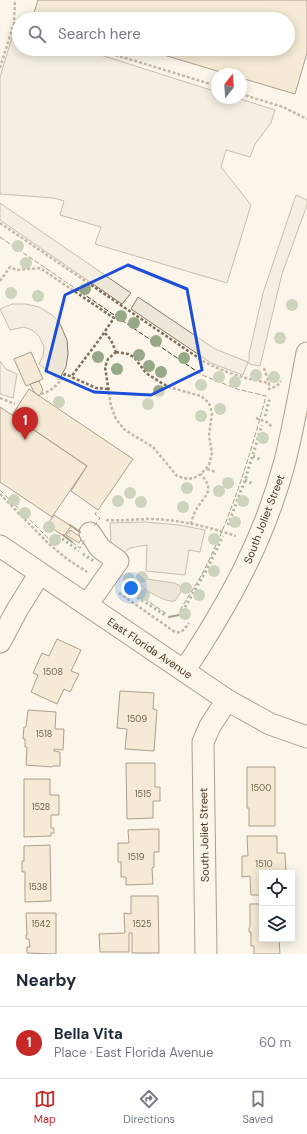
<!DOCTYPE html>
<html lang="en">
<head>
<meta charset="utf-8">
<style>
	:root { --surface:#fff; --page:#f6f6f7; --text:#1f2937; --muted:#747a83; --line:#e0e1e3; --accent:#c62828 }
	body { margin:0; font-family:"DM Sans",sans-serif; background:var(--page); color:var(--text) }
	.controls { position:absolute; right:12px; bottom:12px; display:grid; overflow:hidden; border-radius:0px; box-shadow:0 2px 10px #0003 }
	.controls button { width:36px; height:36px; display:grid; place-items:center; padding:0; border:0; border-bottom:1px solid var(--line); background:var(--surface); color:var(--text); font:20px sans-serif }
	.compass { position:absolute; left:211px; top:68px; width:36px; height:36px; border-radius:50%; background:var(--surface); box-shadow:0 2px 10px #0003; rotate:17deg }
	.you { position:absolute; left:131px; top:588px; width:14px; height:14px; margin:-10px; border:3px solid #fff; border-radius:50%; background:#1a73e8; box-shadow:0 0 0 6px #1a73e833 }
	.badge { display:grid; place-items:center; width:26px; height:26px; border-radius:50%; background:var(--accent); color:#fff; font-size:13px; font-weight:700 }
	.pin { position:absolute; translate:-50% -33px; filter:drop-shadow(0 1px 2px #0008) }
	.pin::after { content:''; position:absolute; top:21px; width:14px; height:12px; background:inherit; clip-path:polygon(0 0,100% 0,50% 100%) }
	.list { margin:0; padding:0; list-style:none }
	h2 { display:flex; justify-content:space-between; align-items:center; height:52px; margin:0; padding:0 16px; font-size:17px }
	h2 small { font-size:13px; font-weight:400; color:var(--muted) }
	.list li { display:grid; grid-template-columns:26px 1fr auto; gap:12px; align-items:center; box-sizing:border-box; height:72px; padding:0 16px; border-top:1px solid var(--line) }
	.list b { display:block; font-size:15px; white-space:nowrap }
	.list p { margin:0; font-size:13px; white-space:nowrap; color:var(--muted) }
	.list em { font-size:13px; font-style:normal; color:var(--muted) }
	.icon { flex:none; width:22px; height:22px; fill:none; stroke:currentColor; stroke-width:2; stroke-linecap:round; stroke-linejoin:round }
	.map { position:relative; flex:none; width:307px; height:954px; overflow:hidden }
	.search { position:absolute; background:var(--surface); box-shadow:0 2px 10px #0003; left:12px; right:12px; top:12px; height:44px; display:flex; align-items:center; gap:10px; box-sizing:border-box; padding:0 14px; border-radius:22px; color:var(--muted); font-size:15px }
	.sheet { height:124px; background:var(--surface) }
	nav { display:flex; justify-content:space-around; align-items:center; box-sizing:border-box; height:56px; border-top:1px solid var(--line); background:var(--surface); font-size:11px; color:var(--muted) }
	nav a { display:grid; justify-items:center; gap:2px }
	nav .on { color:var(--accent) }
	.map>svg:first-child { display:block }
	.parking { fill:#ede7d9; stroke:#887966 }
	.water { fill:#dcd4c6; stroke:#887966 }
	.building { fill:#ecdcbc; stroke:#4a3520 }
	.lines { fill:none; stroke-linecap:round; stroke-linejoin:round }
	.minor-casing { stroke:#4a3520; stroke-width:23 }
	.path { stroke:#7f6f5c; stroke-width:2.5; stroke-dasharray:3 2; stroke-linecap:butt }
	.minor { stroke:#fbf6e9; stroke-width:21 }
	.hedge { stroke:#436837; stroke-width:3; stroke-dasharray:2 3; stroke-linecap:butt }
	.fence { stroke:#4a3520; stroke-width:1; stroke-dasharray:5 2; stroke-linecap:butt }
	.wall { stroke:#4a3520; stroke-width:2 }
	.tree { fill:#96a887 }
	.marked { fill:none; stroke:#1d4ed8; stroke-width:3; stroke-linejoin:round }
	.labels { text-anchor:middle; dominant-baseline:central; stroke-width:3; stroke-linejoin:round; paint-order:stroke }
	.number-label { font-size:9px; fill:#725f47 }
	.street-label { font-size:11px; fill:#4a3520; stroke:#fbf6e9 }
</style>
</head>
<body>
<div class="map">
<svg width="307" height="954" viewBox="0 0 307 954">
	<rect width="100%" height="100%" fill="#fbf6e9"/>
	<path class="parking" d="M15,28L19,29V49H82L217,92V98H237L275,110L271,123L255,144L250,157L226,150L221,167L251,205L227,283L95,244L101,227L60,215L64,201L54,198L0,194V77Z
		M296,195L307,200V205L282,274L260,366L249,364V354L263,293Z
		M0,203L131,293L122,304L0,220Z
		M138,297L215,349L248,362L243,375L211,363L131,309Z
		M12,304H26L39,307L52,315L60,324L67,340L68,354L66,367L59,380L39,364L43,356L44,347L39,336L32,330L24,327L10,330L0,309Z
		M0,361L6,369L17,374L13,398L0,394Z
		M145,522L179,525L205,530L200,552L189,550L185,575L146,571L147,545L130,548L126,551L118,561L111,541L110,523Z"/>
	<path class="water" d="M146,579L175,583L180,586L181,592L175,601C165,603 143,589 137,582L139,580Z"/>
	<path class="building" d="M38,0H307V53L295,94L241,78V74H227L144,49H288V19H43L33,16Z
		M31,352L43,379L26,386L14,359Z
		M39,381L43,390L39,396L34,392L30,384Z
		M29,389L133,459L98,510L71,491L87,466L12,415Z
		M0,407L87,466L52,517L0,482Z
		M54,515L71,526L64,536L47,525Z
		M70,530L82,538L79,543L66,535Z
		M57,639L81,650L71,671L79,674L70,692L64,689L57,704L31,692L38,675L33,673L42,653L49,656Z
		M120,691L154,693L153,709L157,710L154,751L125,749L127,729L117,728Z
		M28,710L56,712L55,729H64L63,750L54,749V751L60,752V766H53L52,767L26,765L27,747H25V739H23L24,727H26Z
		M126,763H155V787H160V801H153V818L127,819Z
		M247,767H275V826H249V808H247Z
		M24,779H50V795H59V815H51V828H54V833H51V836L24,837Z
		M159,829V852H154V867L152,868L153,884L126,885V877H121V862H118V843H129L128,830Z
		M247,836H277V853H285L286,873H262V895H251L250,876L242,877V856H248Z
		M50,845L51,901L25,902V872H22V861H24V846Z
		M131,896H158L159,953H132V933H129V952H100L99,934L125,933L124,913L131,914Z
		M250,904H262V939H279L280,954H254V946H251V932H249V928L250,927Z
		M26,913H56V954L27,953V947H30L29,939H26V935H27Z"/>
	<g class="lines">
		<defs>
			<path id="minor" d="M0,546L227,700L270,724L307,737
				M87,605L118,561L100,548L90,533
				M0,642L17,610L40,573
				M184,671C229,603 264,540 285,461C294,425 300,389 307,353
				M206,954L203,742L210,726L227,700"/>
		</defs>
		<use href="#minor" class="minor-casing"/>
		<path class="path" d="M14,23L19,25
			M96,49L217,86
			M0,68L14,23L15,0
			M241,94L283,107L307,119
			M0,223L203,361C223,372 246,379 269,383V389L277,386L281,381
			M0,281L10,267L17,270L40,268L114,318L99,340L71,377
			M105,333L111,340L116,352
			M116,352L128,354L134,357L146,373L163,384L172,388L201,396L209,403L212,413L209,436L212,453L209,465L201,474L194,478L188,479L177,476L153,447L133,435L124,429L116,419L111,406L105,367L108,359Z
			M264,368L269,383
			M41,394C52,391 59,384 65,374L96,388L109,389
			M0,398L15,404
			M256,418L269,423L272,428
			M207,469L216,472
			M0,494L48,543L67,559L87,572
			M106,520C121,521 137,519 152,519C181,520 209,527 236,536
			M191,524C192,519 194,513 197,508C206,494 215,491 201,474
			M119,593L175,632C182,634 185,628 189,623"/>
		<use href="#minor" class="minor"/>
		<path class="hedge" d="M265,416L270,397
			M253,456L261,460
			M245,480L253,484
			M228,525L245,480L262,425
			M51,541L57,535L79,551
			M83,554L95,562
			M129,592L165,615
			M185,607L207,569L223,536"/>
		<path class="fence" d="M0,237L202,375L237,389L266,396C251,452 234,509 208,562C200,580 188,596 179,612
			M0,490L50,540
			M94,526L100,518L95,514L97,511
			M72,542L80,548L85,540
			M127,587L167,614"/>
		<path class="wall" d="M70,525L80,532
			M63,535L72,542
			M169,617L179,615"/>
	</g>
	<g class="tree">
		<circle cx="18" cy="246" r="6"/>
		<circle cx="26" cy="263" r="6"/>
		<circle cx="85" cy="289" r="6"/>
		<circle cx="11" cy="293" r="6"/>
		<circle cx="38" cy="296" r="6"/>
		<circle cx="292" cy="305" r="6"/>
		<circle cx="121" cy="316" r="6"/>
		<circle cx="134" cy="323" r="6"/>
		<circle cx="280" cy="338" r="6"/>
		<circle cx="156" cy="341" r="6"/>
		<circle cx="139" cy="355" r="6"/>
		<circle cx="98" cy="357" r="6"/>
		<circle cx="184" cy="358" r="6"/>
		<circle cx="149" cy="366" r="6"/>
		<circle cx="117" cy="369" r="6"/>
		<circle cx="161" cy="372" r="6"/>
		<circle cx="256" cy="375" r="6"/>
		<circle cx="219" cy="377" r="6"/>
		<circle cx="274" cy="377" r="6"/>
		<circle cx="235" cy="382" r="6"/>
		<circle cx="201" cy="385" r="6"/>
		<circle cx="159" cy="391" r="6"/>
		<circle cx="59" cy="402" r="6"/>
		<circle cx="148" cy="404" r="6"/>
		<circle cx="220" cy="409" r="6"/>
		<circle cx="201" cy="416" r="6"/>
		<circle cx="263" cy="438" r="6"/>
		<circle cx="228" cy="483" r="6"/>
		<circle cx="187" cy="488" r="6"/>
		<circle cx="219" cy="491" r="6"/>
		<circle cx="130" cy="493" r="6"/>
		<circle cx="14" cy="500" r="6"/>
		<circle cx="118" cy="501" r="6"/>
		<circle cx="243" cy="501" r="6"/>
		<circle cx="141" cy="502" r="6"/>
		<circle cx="183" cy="507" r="6"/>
		<circle cx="25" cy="513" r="6"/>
		<circle cx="235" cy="522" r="6"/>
		<circle cx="49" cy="527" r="6"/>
		<circle cx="214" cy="539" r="6"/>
		<circle cx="55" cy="540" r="6"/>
		<circle cx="214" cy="571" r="6"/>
		<circle cx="142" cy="577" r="6"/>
		<circle cx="129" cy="579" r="6"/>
		<circle cx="186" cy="588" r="6"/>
		<circle cx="144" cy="595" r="6"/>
		<circle cx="199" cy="595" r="6"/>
		<circle cx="185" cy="614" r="6"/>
	</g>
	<path d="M0 0H307V954H0ZM128,265L187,289L202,370L151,395L94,392L46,371L65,295Z" fill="#fbf6e9" fill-opacity=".55" fill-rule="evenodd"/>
	<path class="marked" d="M128,265L187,289L202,370L151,395L94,392L46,371L65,295Z"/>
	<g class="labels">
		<g class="number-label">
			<text x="53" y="672">1508</text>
			<text x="137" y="719">1509</text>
			<text x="44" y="734">1518</text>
			<text x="261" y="788">1500</text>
			<text x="143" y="794">1515</text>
			<text x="41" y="807">1528</text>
			<text x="136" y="857">1519</text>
			<text x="264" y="864">1510</text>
			<text x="38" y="887">1538</text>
			<text x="41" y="924">1542</text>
			<text x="142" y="924">1525</text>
		</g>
		<g class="street-label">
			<text transform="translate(264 519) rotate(-69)">South Joliet Street</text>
			<text transform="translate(150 648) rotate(34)">East Florida Avenue</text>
			<text transform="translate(204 835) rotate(-91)">South Joliet Street</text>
		</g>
	</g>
</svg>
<div class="controls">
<button><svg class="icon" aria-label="locate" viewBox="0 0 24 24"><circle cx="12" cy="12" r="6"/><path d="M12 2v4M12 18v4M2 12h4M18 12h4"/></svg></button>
<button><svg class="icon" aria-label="layers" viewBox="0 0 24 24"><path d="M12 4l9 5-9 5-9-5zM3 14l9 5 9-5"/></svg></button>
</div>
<svg class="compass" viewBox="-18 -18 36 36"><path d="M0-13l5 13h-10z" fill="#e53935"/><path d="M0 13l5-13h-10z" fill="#747a83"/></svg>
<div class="you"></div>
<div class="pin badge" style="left:25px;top:440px">1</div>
<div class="search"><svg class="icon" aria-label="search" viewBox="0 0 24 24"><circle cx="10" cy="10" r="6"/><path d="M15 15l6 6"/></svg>Search here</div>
</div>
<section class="sheet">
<h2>Nearby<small></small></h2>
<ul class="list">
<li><span class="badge">1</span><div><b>Bella Vita</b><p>Place · East Florida Avenue</p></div><em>60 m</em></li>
</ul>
</section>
<nav>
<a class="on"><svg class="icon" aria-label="map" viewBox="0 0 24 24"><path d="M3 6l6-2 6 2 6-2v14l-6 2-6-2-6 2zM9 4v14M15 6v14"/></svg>Map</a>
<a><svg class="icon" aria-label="directions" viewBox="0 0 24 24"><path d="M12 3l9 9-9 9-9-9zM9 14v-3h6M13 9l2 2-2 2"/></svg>Directions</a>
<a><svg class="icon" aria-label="saved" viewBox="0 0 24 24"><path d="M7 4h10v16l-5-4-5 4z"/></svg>Saved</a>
</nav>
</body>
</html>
